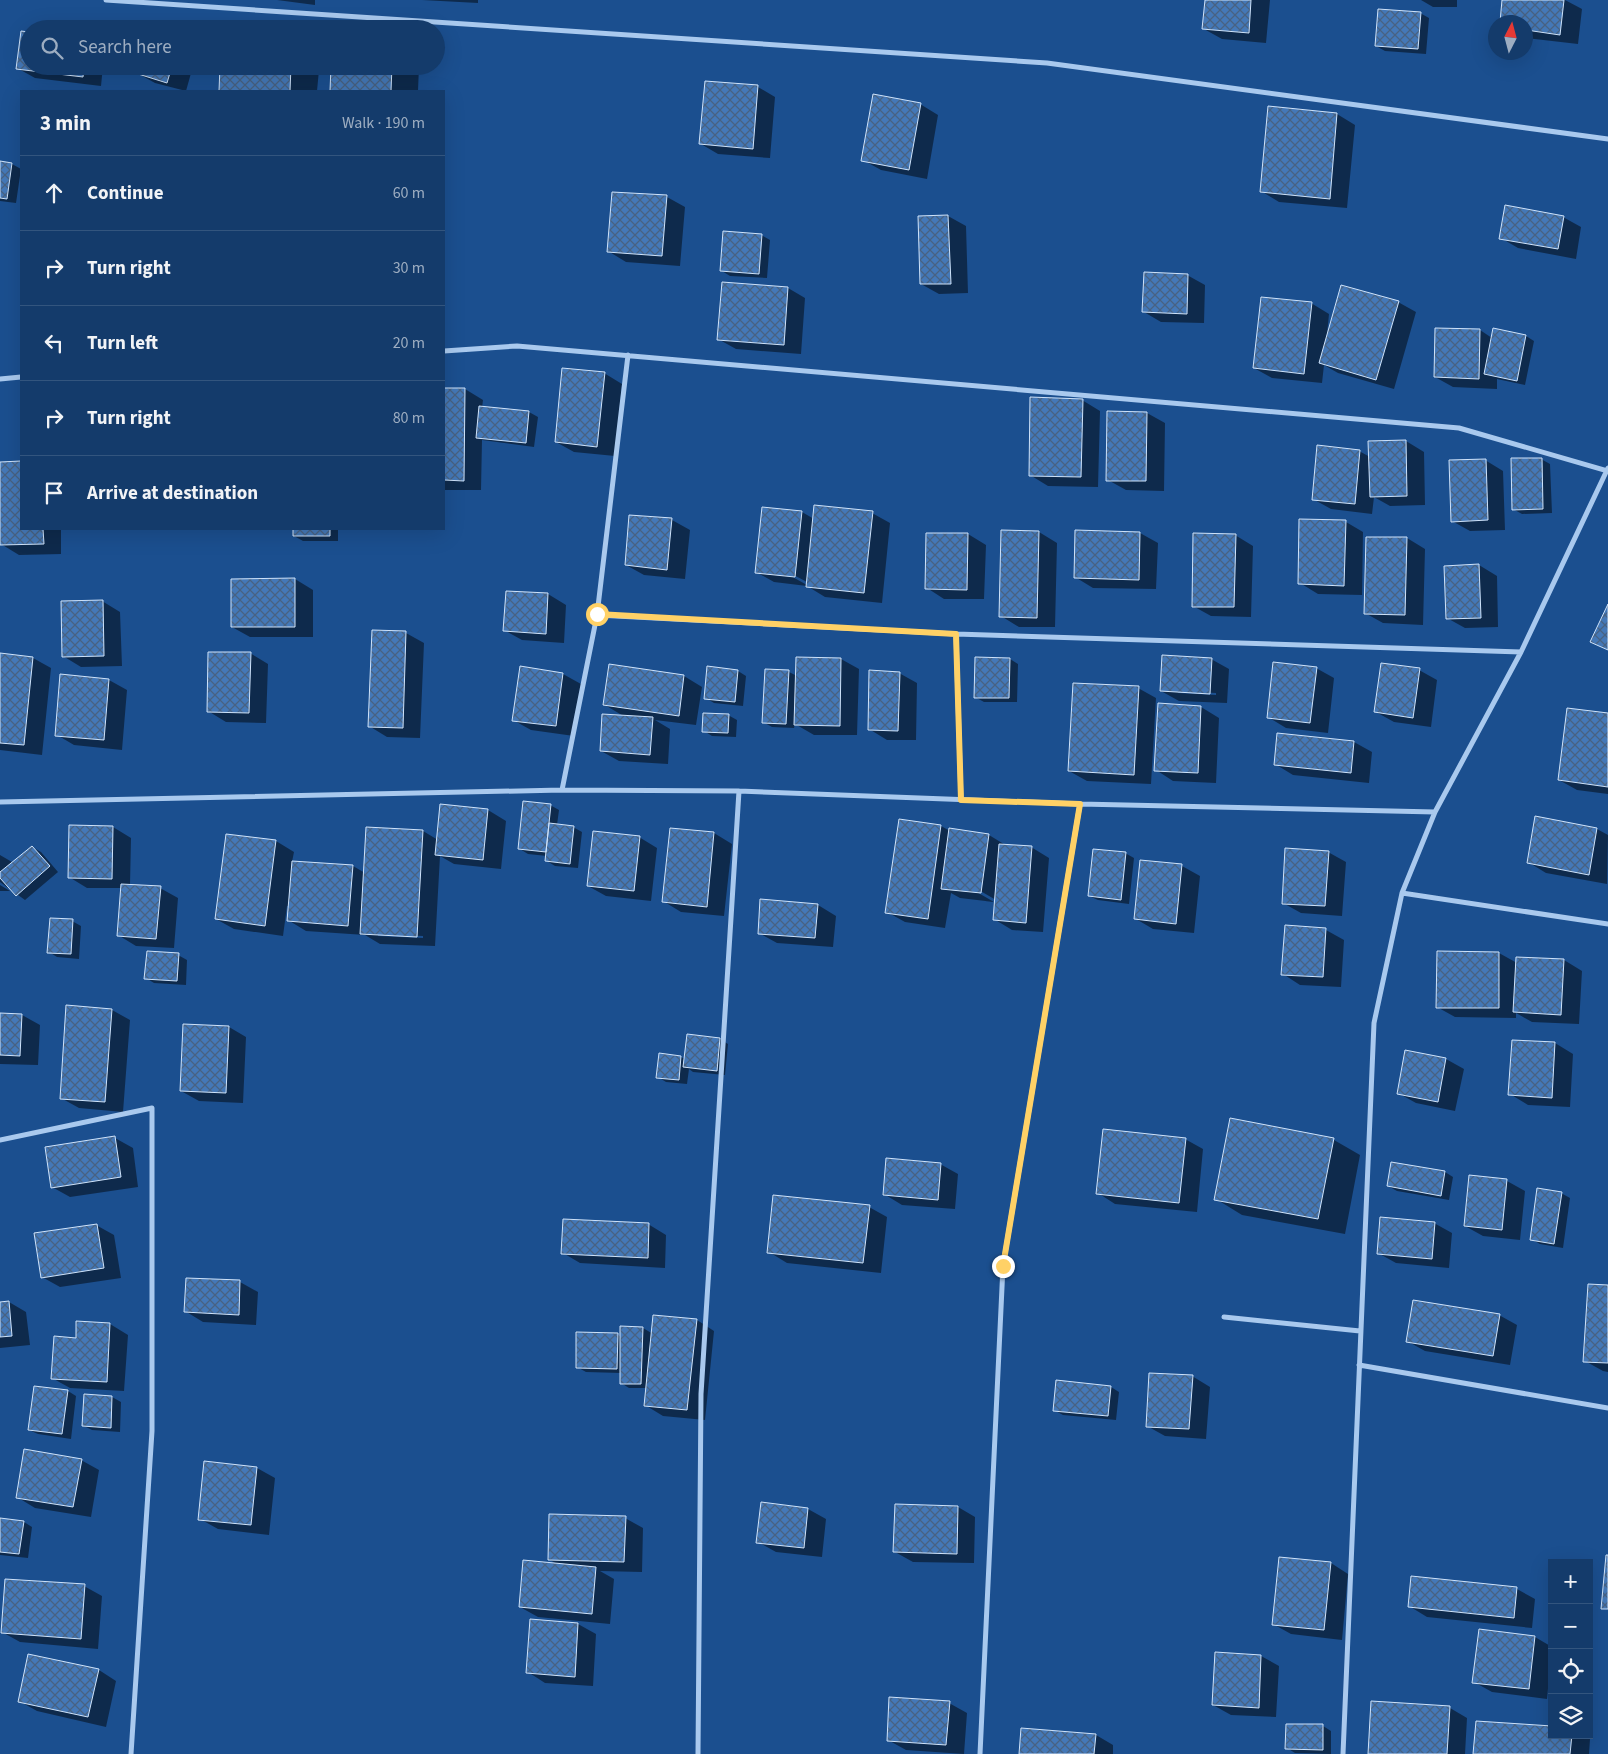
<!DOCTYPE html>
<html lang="en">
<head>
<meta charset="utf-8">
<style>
	:root { --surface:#143b6b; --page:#1d4271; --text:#f1f3f6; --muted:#9dadc1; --line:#33557e }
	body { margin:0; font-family:"Source Sans 3",sans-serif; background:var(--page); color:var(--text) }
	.controls { position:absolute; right:15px; bottom:15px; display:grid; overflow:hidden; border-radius:0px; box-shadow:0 5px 20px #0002 }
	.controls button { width:45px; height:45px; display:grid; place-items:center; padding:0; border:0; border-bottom:1px solid var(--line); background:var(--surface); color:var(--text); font:25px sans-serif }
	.compass { position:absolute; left:1488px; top:15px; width:45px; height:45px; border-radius:50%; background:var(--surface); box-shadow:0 5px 20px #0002; rotate:6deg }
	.stop { position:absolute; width:15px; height:15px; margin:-11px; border:4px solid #ffd166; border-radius:50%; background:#fff }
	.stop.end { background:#ffd166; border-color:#fff; box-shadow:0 1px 5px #0008 }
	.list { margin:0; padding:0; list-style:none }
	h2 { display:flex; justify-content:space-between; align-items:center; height:65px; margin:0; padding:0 20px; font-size:21px }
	h2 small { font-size:16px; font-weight:400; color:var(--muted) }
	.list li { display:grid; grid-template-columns:32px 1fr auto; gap:15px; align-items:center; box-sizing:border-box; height:75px; padding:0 20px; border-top:1px solid var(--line) }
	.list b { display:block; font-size:19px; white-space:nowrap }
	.list em { font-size:16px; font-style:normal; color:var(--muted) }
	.icon { flex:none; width:28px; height:28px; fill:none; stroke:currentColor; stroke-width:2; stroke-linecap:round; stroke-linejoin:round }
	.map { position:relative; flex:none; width:1608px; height:1754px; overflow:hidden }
	.search { position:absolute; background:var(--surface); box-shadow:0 5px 20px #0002; left:20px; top:20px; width:425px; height:55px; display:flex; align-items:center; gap:12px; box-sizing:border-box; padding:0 18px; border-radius:28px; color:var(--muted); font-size:19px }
	.panel { position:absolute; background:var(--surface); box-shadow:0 5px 20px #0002; left:20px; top:90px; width:425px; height:440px; border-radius:0px }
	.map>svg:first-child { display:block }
	.shadow { fill:#0007; fill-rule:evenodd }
	.building { fill:url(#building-cross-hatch); stroke:#cfe3fa }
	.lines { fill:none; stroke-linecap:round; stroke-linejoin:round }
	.minor { stroke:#a9c9ee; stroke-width:5 }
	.route { stroke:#ffd166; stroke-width:6 }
</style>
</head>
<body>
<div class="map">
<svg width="1608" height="1754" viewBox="0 0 1608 1754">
	<defs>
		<pattern id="building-cross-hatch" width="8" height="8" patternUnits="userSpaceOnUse" patternTransform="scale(1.25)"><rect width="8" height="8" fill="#4478b7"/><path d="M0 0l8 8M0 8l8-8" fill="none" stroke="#486282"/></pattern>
	</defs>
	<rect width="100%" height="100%" fill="#1b4f8f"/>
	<path class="shadow" d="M277,0H315V5Z
		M422,0H478V3Z
		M1206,0H1270L1266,43L1222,39L1204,29Z
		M1421,0H1457V7H1433Z
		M1504,0H1565L1582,9L1578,44L1526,38V22H1501Z
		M1420,13L1429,18L1426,54L1385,51L1376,46Z
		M29,66H103L101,86L35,78L17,68Z
		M139,66H193L186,91L155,83L137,73Z
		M222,66H312L319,70L317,91H220Z
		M332,66H419L418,91H331Z
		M758,87L775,97L770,158L718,154L701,144Z
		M920,104L938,115L927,179L881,170L863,160Z
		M1269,108L1337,114L1355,125L1347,208L1279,202L1261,191Z
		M0,163L12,164L21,169L16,203L0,201Z
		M613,193L667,197L685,207L680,266L626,262L608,251Z
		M948,216L966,226L968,293L939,294L921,284L919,217Z
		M1563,217L1581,227L1576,259L1518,248L1501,238Z
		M761,235L770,240L767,278L730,276L722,271Z
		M1187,275L1205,285L1204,323L1161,322L1144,312Z
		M788,288L805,298L801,354L736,349L718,339Z
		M1398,302L1416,312L1394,389L1338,373L1324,365L1322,383L1272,378L1254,368L1311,303L1329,314L1327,334Z
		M1480,330L1492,338L1526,336L1534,341L1525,385L1497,379V389L1453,387L1435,377Z
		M604,373L622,384L615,456L574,452L556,442Z
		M444,389H465L483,400L482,408L529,412L538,417L534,447L482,440L481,490H444Z
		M1082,400L1100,411L1098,487L1048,486L1030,475Z
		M1109,412L1147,413L1165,423L1164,491L1126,490L1108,480Z
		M1406,441L1424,452L1425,505L1390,506L1374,497L1372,514L1331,509L1313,499L1359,451L1370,457Z
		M1541,459L1550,464L1552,513L1522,514L1513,509Z
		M1485,460L1503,471L1505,530L1470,531L1452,521Z
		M21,462V529H61V554L19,555L1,544L0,463Z
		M802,512L814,519L872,513L890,523L882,603L825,597L807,586L774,582L756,572ZM790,573L807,582V585L789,575Z
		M630,516L672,520L690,530L685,579L644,575L626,565Z
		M1346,522L1363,532L1362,595L1318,594L1300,583Z
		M294,529H338V541H303L294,536Z
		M1039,532L1057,543L1055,627H1019L1001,616Z
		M1140,533L1158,543L1156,589L1093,588L1075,577Z
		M968,534L986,545L984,599H944L927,588Z
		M1235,535L1253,546L1251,617L1211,616L1193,606Z
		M1407,538L1425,549L1423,625L1383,623L1365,613Z
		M1479,565L1497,576L1498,627L1465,628L1447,618Z
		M295,579L313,590V637H250L232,627V580Z
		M507,592L548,594L566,605L564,643L522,640L504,630Z
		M102,601L120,612L122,666L81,667L63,656Z
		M373,631L406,633L424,643L420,738L387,737L369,726Z
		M250,653L268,664L266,723L226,722L208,711Z
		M0,654L33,658L51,668L42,755L0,750Z
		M841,659L859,669L857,735H814L795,724L794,728L772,727L763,722L789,672L797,676Z
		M1010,659L1018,664L1017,702H984L975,697Z
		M1211,659L1229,669L1227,703L1179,701L1161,691ZM1178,691L1216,693V695L1178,693Z
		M610,666L684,676L702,687L696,725L655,720L670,729L668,764L619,761L601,751L625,717L605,705Z
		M521,668L563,674L581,684L574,736L531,730L513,720Z
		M1316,668L1334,678L1328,733L1286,728L1268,717Z
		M1419,670L1437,680L1431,727L1394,722L1376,712Z
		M738,671L746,676L743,706L714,703L706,698Z
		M899,673L917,683L916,740H887L869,729Z
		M109,680L127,690L122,750L74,745L57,735Z
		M1138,688L1156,698L1151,784L1087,781L1069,771Z
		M1201,707L1219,718L1216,783L1173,781L1156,770Z
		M728,715L737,720L736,737L712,736L704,731Z
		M1608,715V794L1577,790L1559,780Z
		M1278,734L1354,742L1372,752L1369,783L1293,775L1275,764Z
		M550,805L559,810L557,825L573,827L582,832L578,868L555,866L547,861V856L528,854L520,849Z
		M488,810L506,821L501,869L454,864L440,856L435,946L380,944L365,935L306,931L288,920L289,906H287L283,936L234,929L216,919L276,841L294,852L292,862L353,866L365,873L423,831L438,840ZM378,934L423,936V938L378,936Z
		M1536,818L1597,829L1608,835L1607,884L1546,873L1528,862Z
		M900,821L941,826L950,831L989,835L1007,846L1031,847L1049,858L1043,932L1012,930L994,919L996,900L977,889L975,891L994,902L960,898L951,893L945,928L905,922L887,912Z
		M113,827L131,838L130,885L160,888L178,898L174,948L136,946L118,935L122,888H87L69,877Z
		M671,829L714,833L732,844L724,916L681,912L663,901Z
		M639,837L657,848L651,901L606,896L588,886Z
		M32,847L41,852L58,872L25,900L0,882V855L12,862V864Z
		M1328,852L1346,862L1342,916L1301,913L1283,903Z
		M1125,853L1134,858L1129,904L1098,900L1089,896Z
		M1182,866L1200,876L1194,933L1153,929L1136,919Z
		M0,885L10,891H0Z
		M762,901L818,905L836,916L833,947L777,943L759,933Z
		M72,921L81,926L79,959L57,957L49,952Z
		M1286,927L1326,930L1344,940L1341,987L1300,985L1283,974Z
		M1438,952L1499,953L1517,963L1564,960L1582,971L1579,1024L1532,1022L1516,1013V1018L1455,1017L1437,1007Z
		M178,955L187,960L186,985L154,983L146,978Z
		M112,1010L130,1020L123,1112L79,1108L61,1098Z
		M0,1014L22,1015L40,1025L38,1065L0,1064Z
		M229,1027L246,1037L243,1103L199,1101L181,1091Z
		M720,1039L728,1044L725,1075L693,1072L689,1069L687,1084L666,1082L658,1077L681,1057L685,1059Z
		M1513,1041L1555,1043L1573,1054L1570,1107L1528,1105L1510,1094Z
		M1446,1059L1464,1069L1455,1111L1416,1103L1398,1093Z
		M115,1138L133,1148L138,1187L70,1197L52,1187Z
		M1185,1139L1203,1149L1197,1212L1115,1204L1098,1193Z
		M1334,1140L1360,1155L1345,1234L1242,1215L1216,1199Z
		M1392,1163L1445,1172L1453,1177L1449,1200L1397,1191L1388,1186Z
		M940,1164L958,1174L955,1209L902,1205L884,1194Z
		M1471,1177L1507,1181L1525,1191L1520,1240L1483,1236L1465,1226Z
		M1561,1193L1570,1198L1563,1248L1540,1244L1531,1239Z
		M869,1207L887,1217L881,1273L787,1263L769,1252Z
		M1434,1223L1452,1233L1449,1268L1396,1263L1378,1253Z
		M648,1224L666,1235L665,1268L580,1263L563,1253Z
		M96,1225L114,1235L121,1278L60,1287L42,1277Z
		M187,1279L240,1282L258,1292L256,1325L203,1322L185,1311Z
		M1608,1287V1372L1603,1371L1585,1361Z
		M9,1302L26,1312L30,1345L0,1348V1303Z
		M1499,1315L1517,1325L1510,1365L1425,1351L1407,1341Z
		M697,1320L714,1331L705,1420L663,1416L645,1405L647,1388H629L621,1383V1373L586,1372L577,1367L617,1334L621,1337L643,1328L653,1334Z
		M110,1324L128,1335L124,1391L70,1388L52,1378L77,1339Z
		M1192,1376L1210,1387L1206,1439L1165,1436L1147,1426Z
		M1111,1387L1119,1392L1116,1420L1063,1415L1054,1410Z
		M68,1391L76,1396L71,1439L38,1434L29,1430Z
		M112,1397L121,1402L120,1432L92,1430L84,1426Z
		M81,1460L99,1470L91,1517L35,1508L17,1497Z
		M257,1468L275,1478L269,1535L218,1529L200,1519Z
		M958,1507L975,1517L974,1563L913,1562L895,1552Z
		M808,1509L826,1519L822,1557L776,1552L758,1542Z
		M625,1518L643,1528L642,1572L600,1571L614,1579L610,1624L538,1617L520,1607L559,1565L550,1560Z
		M0,1519L24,1522L32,1527L28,1558L0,1555Z
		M1331,1563L1348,1574L1342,1640L1291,1634L1273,1624Z
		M1412,1578L1517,1589L1535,1599L1532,1628L1427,1617L1409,1606Z
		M84,1586L102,1596L98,1649L20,1642L2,1632Z
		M578,1624L596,1634L593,1686L545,1683L528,1672Z
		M1535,1637L1552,1647L1547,1699L1492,1692L1474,1682Z
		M1261,1656L1279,1666L1276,1717L1231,1715L1213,1705Z
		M99,1670L116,1681L106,1727L37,1711L19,1701Z
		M949,1703L967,1713L964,1754L906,1750L888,1740Z
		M1450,1708L1467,1718L1465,1754H1369Z
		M1323,1726L1331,1731V1754L1295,1753L1287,1748Z
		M1096,1735L1113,1745V1754H1020Z
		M1552,1735H1583L1590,1739L1589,1754H1475Z"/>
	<path class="building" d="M1205,0H1251L1249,33L1202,29Z
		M1502,0H1564L1560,35L1526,30V22H1500Z
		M1378,9L1421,12L1418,49L1375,46Z
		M151,22L172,29H149Z
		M21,31L29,32V66H84L83,77L16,69Z
		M137,66H172L167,83L135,73Z
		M220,66H291L290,91H219Z
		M331,66H392L391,91H330Z
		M705,81L758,85L753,149L699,144Z
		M873,94L921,103L909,170L861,161Z
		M1268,106L1337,113L1330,199L1260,192Z
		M0,161L12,163L7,199L0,198Z
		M612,192L667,195L662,256L607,252Z
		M1505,205L1564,216L1558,249L1499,239Z
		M948,215L951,284H920L918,216Z
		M723,231L762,234L759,274L720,271Z
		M1144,272L1188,274L1187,314L1142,312Z
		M722,282L788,287L784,345L717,340Z
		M1341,285L1399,301L1376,380L1319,363Z
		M1261,297L1312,302L1304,374L1253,368Z
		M1435,328L1480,329L1479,379L1434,377Z
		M1493,328L1526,335L1517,381L1484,374Z
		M562,368L605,372L597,447L555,442Z
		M444,388H465L464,481L444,480Z
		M1030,397L1083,399L1081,477L1029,476Z
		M479,406L529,411L526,443L476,438Z
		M1107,411L1147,412L1146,481H1106Z
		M1406,440L1407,496L1370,497L1368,441Z
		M1317,445L1360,450L1355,504L1312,500Z
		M1511,458H1542L1543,509L1512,510Z
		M1486,459L1488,520L1451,522L1449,460Z
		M21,461V529H43L44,544L0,545V462Z
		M814,505L873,511L864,593L806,587Z
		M762,507L802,511L795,577L755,573Z
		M629,515L672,518L667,570L625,565Z
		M1299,519L1346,520L1344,586L1298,584Z
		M293,529H330V536H293Z
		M1001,530L1039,531L1037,618L999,617Z
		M1075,530L1140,532L1139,580L1074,578Z
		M926,533H968L967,590L925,589Z
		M1193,533L1236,534L1234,607H1192Z
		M1366,537H1407L1405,615L1364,614Z
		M1479,564L1481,618L1446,619L1444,566Z
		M295,578V627H231V579Z
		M506,591L548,593L546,634L503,631Z
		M103,600L104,656L62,657L61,601Z
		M1608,604V650L1590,642Z
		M372,630L406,631L403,728L368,727Z
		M208,652H251L249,713L207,712Z
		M0,653L33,657L24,745L0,743Z
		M1162,655L1212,658L1210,694L1160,691Z
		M796,657L841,658L840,726L794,725Z
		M975,657L1010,658L1009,698H974Z
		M1273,662L1317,667L1310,723L1267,718Z
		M1381,663L1420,668L1413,718L1374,712Z
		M609,664L684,675L679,716L603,705Z
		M520,666L563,673L556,726L512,721Z
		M707,666L738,670L735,702L704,699Z
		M765,669L789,670L786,724L762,723Z
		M869,670L900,672L898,731L868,730Z
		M60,674L109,679L104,740L55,736Z
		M1073,683L1139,686L1134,775L1068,771Z
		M1158,703L1201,706L1198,773L1154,771Z
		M1567,708L1608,713V787L1558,780Z
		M703,713L729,714L728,733L702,732Z
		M602,714L653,717L650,755L600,751Z
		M1277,733L1354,741L1351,773L1274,765Z
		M523,801L551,804L546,852L518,849Z
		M440,804L488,809L483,860L435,855Z
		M1535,816L1597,828L1589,875L1527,863Z
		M899,819L941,825L928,919L885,913Z
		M549,823L574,826L570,864L545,861Z
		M69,825L113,826L112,879L68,878Z
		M366,827L423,830L417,937L360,934Z
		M670,828L714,832L707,907L662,902Z
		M949,828L989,834L981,893L941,889Z
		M593,831L640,836L634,891L587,886Z
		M226,834L276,840L265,926L215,919Z
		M999,844L1032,846L1026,923L993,920Z
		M32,846L50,866L16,896L0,878V872Z
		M1285,848L1329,851L1325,906L1282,904Z
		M1093,849L1126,852L1121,900L1088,896Z
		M1140,860L1182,864L1176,924L1134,919Z
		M292,861L353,865L348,926L287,921Z
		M121,884L161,886L156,939L117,936Z
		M760,899L818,904L815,938L758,934Z
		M50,918L73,919L71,954L47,953Z
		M1285,925L1326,928L1323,977L1281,975Z
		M147,951L179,953L177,981L144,979Z
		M1437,951L1499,952V1008H1436Z
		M1516,957L1564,959L1561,1015L1513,1012Z
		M66,1005L112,1009L105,1102L60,1099Z
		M0,1013L22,1014L20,1056L0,1055Z
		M183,1024L229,1026L226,1093L180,1091Z
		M687,1034L720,1038L717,1071L683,1067Z
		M1512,1040L1555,1042L1552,1098L1508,1095Z
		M1405,1050L1446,1058L1438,1102L1397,1094Z
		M659,1053L681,1056L679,1080L656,1078Z
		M1230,1118L1334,1138L1318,1219L1214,1200Z
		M1103,1129L1186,1138L1179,1203L1096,1194Z
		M115,1136L121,1177L51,1188L45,1147Z
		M886,1158L941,1163L938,1200L883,1195Z
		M1391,1162L1445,1171L1441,1196L1387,1186Z
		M1469,1175L1507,1179L1502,1230L1464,1226Z
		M1537,1188L1562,1192L1554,1244L1530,1240Z
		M773,1195L870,1205L863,1263L767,1253Z
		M1380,1217L1435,1222L1432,1259L1377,1254Z
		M563,1219L649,1223L648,1258L561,1254Z
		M97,1224L104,1268L41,1278L34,1233Z
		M186,1278L240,1280L239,1315L184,1312Z
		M1588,1284L1608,1285V1363L1583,1362Z
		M1413,1300L1500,1314L1493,1356L1406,1342Z
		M9,1301L12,1336L0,1337V1302Z
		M653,1315L697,1319L687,1410L644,1406Z
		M76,1321L110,1323L107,1382L51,1379L54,1336L76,1338Z
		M620,1326L643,1327L641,1384H620Z
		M576,1332L618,1333L617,1369L576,1368Z
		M1149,1373L1193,1375L1189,1429L1146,1427Z
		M1056,1380L1111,1386L1108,1416L1053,1411Z
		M34,1386L68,1390L62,1434L28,1430Z
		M84,1394L112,1396L111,1428L82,1426Z
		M24,1449L82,1459L73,1507L16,1498Z
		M204,1461L257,1467L251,1525L198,1520Z
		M761,1502L808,1508L804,1548L756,1543Z
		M895,1504L958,1506L957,1554L893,1552Z
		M549,1514L626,1516L624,1562L548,1560Z
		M0,1518L24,1521L19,1554L0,1552Z
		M1606,1555H1608V1609H1601Z
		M1279,1557L1331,1562L1324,1630L1272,1625Z
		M523,1560L596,1567L592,1614L519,1607Z
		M1411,1576L1517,1587L1514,1618L1408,1607Z
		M5,1579L85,1584L81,1639L1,1633Z
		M530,1619L578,1623L575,1677L526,1673Z
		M1479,1629L1535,1636L1529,1689L1472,1683Z
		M1215,1652L1261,1655L1259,1708L1212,1705Z
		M28,1654L99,1669L88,1717L18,1702Z
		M889,1697L950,1701L946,1745L887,1741Z
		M1371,1701L1450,1706L1447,1754H1368Z
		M1476,1721L1552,1726V1735H1572L1570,1754H1473Z
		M1286,1724H1323V1750L1285,1749Z
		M1021,1728L1096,1734L1094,1754H1019Z"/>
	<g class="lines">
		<path class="minor" d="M106,0L1047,63L1608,139
			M444,351L517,346L1459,428L1608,471
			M628,355L597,615L956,634
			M0,379L21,377
			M562,790L597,615
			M961,800L956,634L1521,652
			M0,802L562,790L739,791L1080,804L1435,812L1521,652L1608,468
			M1402,893L1608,924
			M0,1140L152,1108V1431L131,1754
			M1224,1317L1360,1331
			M1359,1365L1608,1408
			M698,1754L701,1394L739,791
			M980,1754L1003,1266L1080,804
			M1343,1754L1374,1023L1402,893L1435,812"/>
	</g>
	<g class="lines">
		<path class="route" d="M597,614L956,634L961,800L1080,804L1003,1266"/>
	</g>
</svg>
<div class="controls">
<button>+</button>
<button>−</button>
<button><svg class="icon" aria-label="locate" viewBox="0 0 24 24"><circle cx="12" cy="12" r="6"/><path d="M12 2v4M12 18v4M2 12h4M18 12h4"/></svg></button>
<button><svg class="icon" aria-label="layers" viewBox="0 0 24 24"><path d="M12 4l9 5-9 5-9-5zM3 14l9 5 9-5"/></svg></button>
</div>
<svg class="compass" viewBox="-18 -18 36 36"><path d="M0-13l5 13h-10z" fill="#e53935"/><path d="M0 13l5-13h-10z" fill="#9dadc1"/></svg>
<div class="stop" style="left:597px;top:614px"></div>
<div class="stop end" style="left:1003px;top:1266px"></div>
<div class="search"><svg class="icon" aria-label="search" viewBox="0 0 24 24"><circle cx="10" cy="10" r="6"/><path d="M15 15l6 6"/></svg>Search here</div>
<section class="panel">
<h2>3 min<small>Walk · 190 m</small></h2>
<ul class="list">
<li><svg class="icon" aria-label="ahead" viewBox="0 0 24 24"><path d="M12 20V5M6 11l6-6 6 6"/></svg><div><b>Continue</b></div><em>60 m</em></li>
<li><svg class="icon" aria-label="right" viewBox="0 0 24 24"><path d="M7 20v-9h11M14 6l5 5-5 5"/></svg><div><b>Turn right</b></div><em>30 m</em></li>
<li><svg class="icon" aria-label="left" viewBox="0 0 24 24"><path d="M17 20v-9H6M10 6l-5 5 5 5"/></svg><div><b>Turn left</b></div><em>20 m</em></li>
<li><svg class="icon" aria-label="right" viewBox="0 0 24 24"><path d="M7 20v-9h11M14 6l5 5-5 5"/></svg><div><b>Turn right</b></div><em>80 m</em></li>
<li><svg class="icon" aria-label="arrive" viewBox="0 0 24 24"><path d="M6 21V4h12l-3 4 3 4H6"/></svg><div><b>Arrive at destination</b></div></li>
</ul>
</section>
</div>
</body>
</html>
